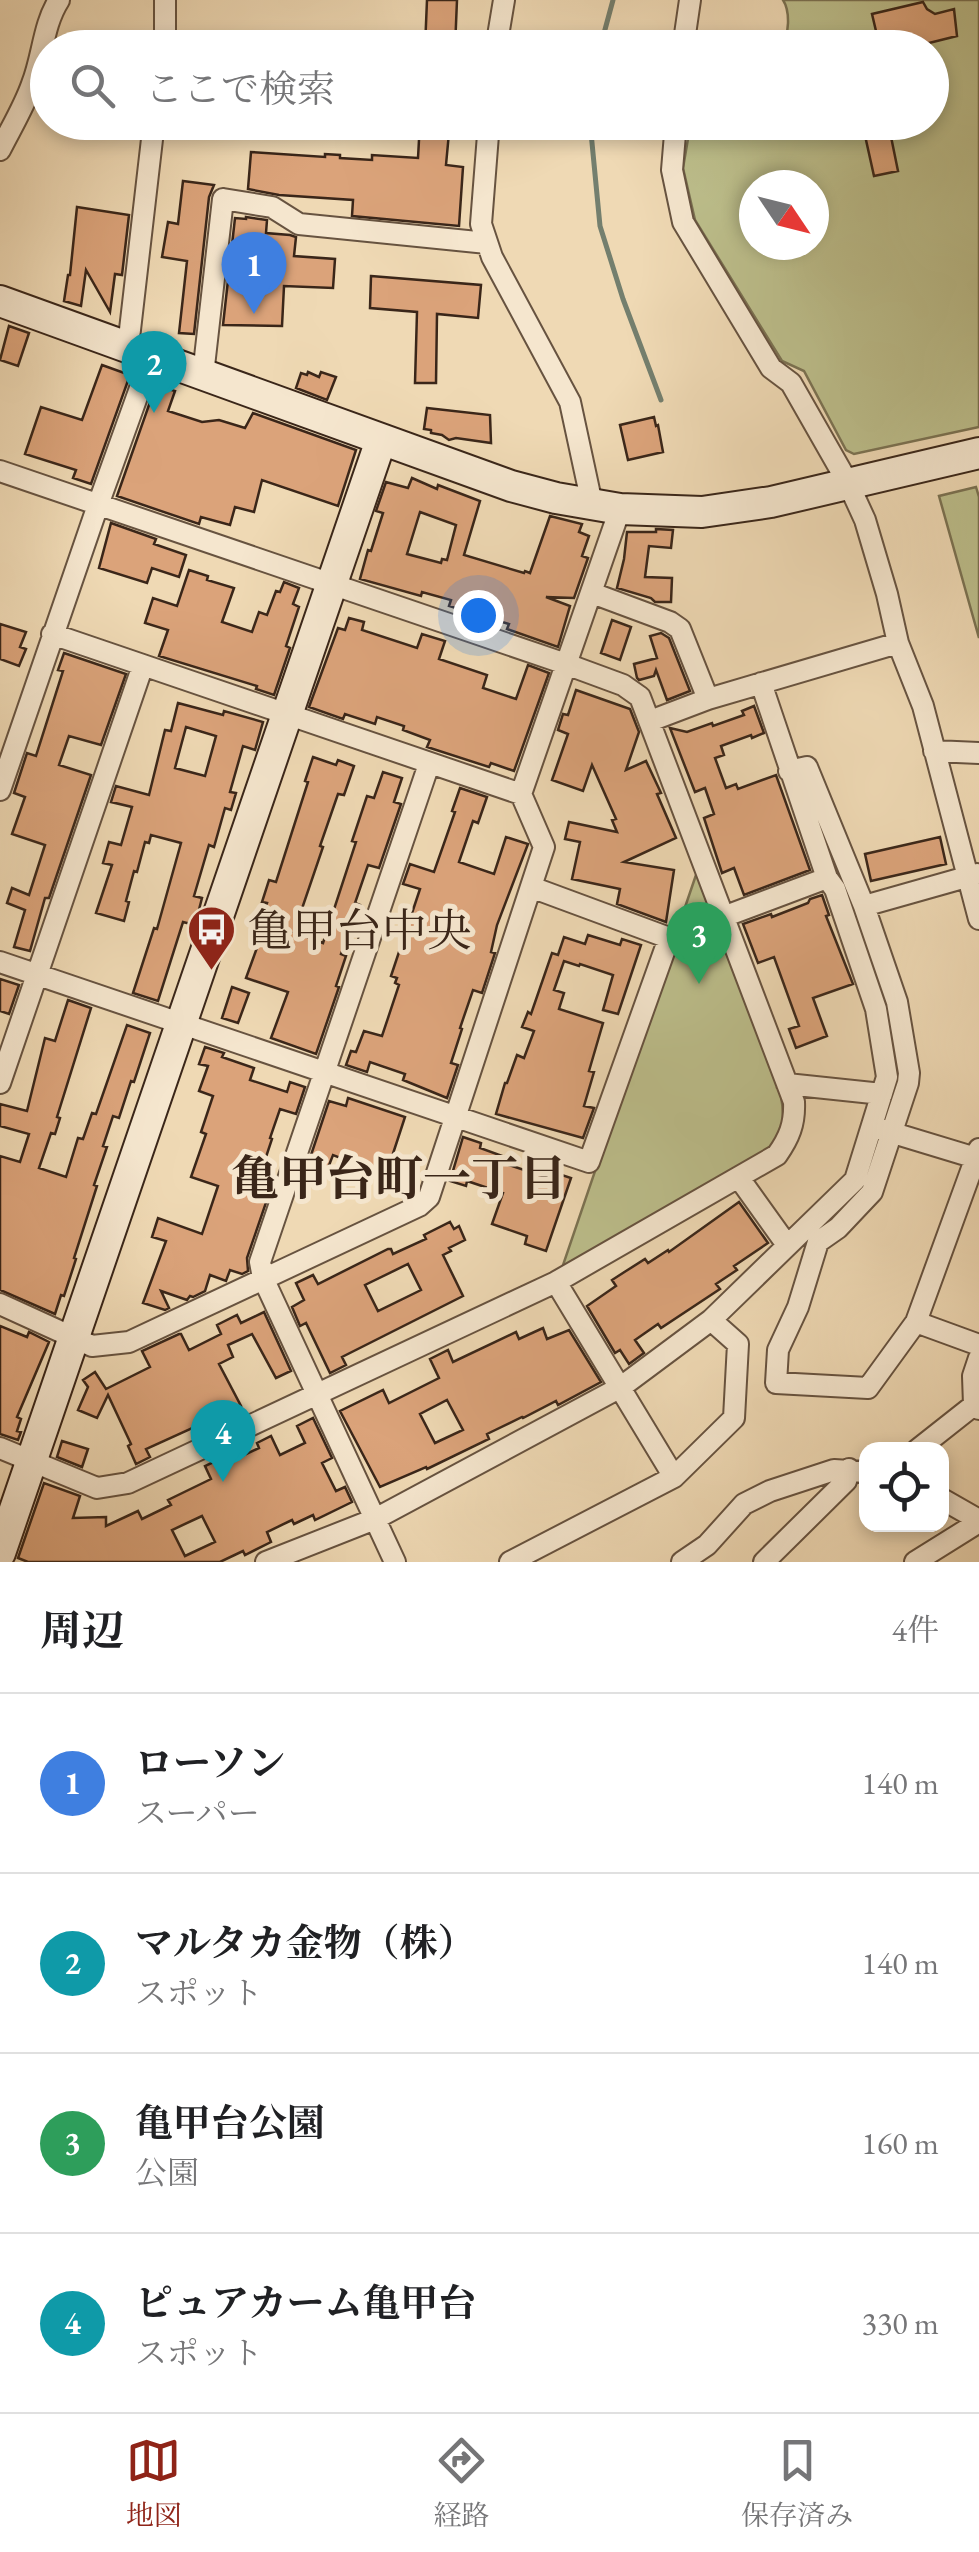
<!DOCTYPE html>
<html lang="ja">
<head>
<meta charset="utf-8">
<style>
	:root { --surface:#fff; --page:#f6f6f6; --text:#202124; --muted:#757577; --line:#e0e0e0; --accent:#8f2418 }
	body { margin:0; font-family:"EB Garamond","Noto Serif JP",serif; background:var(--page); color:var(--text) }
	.controls { position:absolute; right:30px; bottom:30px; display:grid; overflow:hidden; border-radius:20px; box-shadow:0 5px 15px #0003 }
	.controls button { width:90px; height:90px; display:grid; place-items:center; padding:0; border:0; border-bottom:2px solid var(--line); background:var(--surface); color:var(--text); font:50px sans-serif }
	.compass { position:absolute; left:739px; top:170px; width:90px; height:90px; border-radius:50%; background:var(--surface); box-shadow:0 5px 15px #0003; rotate:125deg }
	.you { position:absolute; left:478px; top:615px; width:35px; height:35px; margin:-25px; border:8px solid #fff; border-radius:50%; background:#1a73e8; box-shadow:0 0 0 15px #1a73e833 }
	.badge { display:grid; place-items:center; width:65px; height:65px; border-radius:50%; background:var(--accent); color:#fff; font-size:32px; font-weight:700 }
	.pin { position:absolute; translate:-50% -82px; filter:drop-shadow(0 2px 5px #0008) }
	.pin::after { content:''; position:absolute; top:52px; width:35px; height:30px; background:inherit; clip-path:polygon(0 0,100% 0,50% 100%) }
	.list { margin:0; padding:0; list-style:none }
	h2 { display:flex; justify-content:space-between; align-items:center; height:130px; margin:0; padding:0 40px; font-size:42px }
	h2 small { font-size:32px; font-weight:400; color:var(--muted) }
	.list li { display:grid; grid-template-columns:65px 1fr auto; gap:30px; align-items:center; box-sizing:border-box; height:180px; padding:0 40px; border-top:2px solid var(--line) }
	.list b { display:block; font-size:38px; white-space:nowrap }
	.list p { margin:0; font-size:32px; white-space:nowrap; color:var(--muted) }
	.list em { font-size:32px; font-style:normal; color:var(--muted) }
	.icon { flex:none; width:55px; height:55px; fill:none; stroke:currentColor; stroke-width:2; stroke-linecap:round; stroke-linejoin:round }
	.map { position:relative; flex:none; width:979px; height:1562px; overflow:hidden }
	.search { position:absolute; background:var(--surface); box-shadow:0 5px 15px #0003; left:30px; right:30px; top:30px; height:110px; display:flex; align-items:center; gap:25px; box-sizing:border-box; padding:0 35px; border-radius:55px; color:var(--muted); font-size:38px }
	.sheet { height:850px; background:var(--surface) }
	nav { display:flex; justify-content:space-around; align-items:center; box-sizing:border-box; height:140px; border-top:2px solid var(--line); background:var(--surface); font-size:28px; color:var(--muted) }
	nav a { display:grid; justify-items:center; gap:5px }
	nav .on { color:var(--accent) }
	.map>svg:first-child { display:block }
	.green { fill:#bcbe8b; stroke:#7b7252; stroke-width:2.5; fill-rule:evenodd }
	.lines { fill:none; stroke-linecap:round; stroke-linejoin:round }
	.stream { stroke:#747f6e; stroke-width:5 }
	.building { fill:#dba37a; stroke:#3a2619; stroke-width:2.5; fill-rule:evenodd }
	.street-casing { stroke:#675340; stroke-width:24 }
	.secondary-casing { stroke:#3a2619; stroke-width:34 }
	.street { stroke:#f5e6ce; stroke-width:20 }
	.secondary { stroke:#f5e6ce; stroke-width:30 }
	.labels { text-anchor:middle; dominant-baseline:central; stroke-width:10; stroke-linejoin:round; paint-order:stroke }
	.poi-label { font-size:45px; fill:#3a2619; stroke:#f5e6ce; text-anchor:start }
	.neighbourhood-label { font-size:48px; font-weight:bold; fill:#3a2619; stroke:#f5e6ce }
</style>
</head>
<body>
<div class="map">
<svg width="979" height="1562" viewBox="0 0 979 1562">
	<rect width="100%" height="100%" fill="#efd9b4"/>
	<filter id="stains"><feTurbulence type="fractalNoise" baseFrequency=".002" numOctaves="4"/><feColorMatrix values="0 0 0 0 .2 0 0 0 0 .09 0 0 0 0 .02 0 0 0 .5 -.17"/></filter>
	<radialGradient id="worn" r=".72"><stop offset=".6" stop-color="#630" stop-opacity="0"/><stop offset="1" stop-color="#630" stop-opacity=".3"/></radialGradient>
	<path class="green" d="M783,0H979V427L854,454L846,450L804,371L782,361L695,220L683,168L690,127L720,122H932V48L784,47C788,34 791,12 783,0ZM754,185H814V245H754Z
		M976,487L979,497V638L939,496Z
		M697,872L781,1096C785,1119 784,1134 767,1150L567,1266L563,1265Z"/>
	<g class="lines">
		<path class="stream" d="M600,48L613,0
			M590,122L600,226L623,299L661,400"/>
	</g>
	<path class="building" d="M427,0H457L455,48H425Z
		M923,2L927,9L935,14L954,9L957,36L909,48H880L872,14Z
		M420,122H450L446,165L463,167L459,226L352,216L353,200L279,195L248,189L251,152L325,157V154L340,155V158L372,160V155L418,158Z
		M862,122H888L898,171L874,176Z
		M183,181L214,185L209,197L194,334L179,333L187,261L162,257L168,222L178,224Z
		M77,207L129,215L122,275L115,274L110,312L86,270L81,306L64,301L68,275H70Z
		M246,217L267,220L266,233L290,235L296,237L294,256L335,259L333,288L284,286L282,326L223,325L235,218L246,219Z
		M371,276L481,285L478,318L437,314L436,383H415L417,312L370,308Z
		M9,326L29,333L18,366L0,360Z
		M102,365L130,375L91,484L73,478L76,470L25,454L41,407L82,420Z
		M308,372L319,377L321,372L336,377L327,400L296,388L301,373L307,375Z
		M156,385L175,391L168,411L202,422L219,420L245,428L253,413L356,450L338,506L262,480L254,512L235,507L230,525L201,517L199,524L117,496Z
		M427,408L490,415L491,443L456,438L449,440L442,435L431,433V430L424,429Z
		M654,417L656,426L658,425L663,452L628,460L620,425Z
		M412,478L437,489L438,485L480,501L464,555L524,573L525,571L530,573L550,516L582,524L579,532L589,536L582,556L588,558L574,598L546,597L570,606L558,647L507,629L509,624L449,606L451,600L422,592L421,596L360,579L368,550L371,551L383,513L376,511L386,482L408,488ZM420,512L456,525L447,560L442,559L441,563L407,554Z
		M111,523L156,539L154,544L186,555L179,577L152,568L147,583L99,568Z
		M656,529L673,530L671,548L649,546L645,577L672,578L671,602H655L651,598L617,588L624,559L627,532H656Z
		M189,570L208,576L207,580L234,588L222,622L252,632L259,612L267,615L276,591L280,592L284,582L299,588L293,604L299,607L286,646L290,648L274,695L256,689L257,686L159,656L168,630L145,623L153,598L177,606Z
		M349,618L364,622L362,630L417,648L422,634L445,641L439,659L487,675L483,688L516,699L528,665L549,673L514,771L491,763L489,767L427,747L430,740L403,730L404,726L377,717L375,724L345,714L343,719L309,707L338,628L345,630Z
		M612,620L631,627L620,660L601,653Z
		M0,624L26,632L20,647L26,649L19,666L0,659Z
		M661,633L669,638L690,691L667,700L656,670L654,676L639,680L637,678L634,664L657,658L650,636Z
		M64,653L126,674L101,745L69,736L59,765L91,775L49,898H45L30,951L14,947L25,910L7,903L12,888L29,895L45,845L12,834L25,797L14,793L27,753L36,756L63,671L58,670Z
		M576,690L630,709L639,732L626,770L646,761L661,793L657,794L676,838L624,862L674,870L666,922L617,904L620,889L572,879L580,842L565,839L569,822L617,832L612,820L616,819L592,765L583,791L552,780L568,734L558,730L563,714L568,715Z
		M178,703L223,715L224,711L263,722L255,750L243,746L230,792L236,793L231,810L225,808L214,847L209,845L194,896L202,898L195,925L183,922L158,1001L133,993L154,928L157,929L181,843L151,835L149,843L145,842L137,872L134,871L126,901L129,902L124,921L96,913L112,865L103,863L109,842L121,845L132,807L111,802L116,786L149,795L165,730L171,731ZM186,727L216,736L205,776L175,768Z
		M754,706L764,733L752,738L751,735L721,746L724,755L715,758L726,788L736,784L738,789L776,775L810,870L744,895L734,868L722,873L704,818L714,814L705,788L695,792L670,728L687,732L712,723L713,726L744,715L742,711Z
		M313,757L336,765L338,760L354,766L344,795L338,794L320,846L323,847L294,932L323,943L356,842L352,841L367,796L374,798L383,772L402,778L394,802L401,804L379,868L368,865L355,903L360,905L341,954L346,956L336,986L339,987L316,1054L271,1038L288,992L246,978L258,945L253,943L267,903L262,902L269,880L276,882L308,782L305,781Z
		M460,788L487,797L478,823L473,821L459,862L494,874L506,837L528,844L497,925L491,952L495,953L482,993L473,990L460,1028L462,1029L451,1063L458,1065L447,1098L403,1080L405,1074L370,1062L367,1072L346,1065L351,1051L356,1052L364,1031L382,1036L399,985L395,983L397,978L391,976L420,889L403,884L410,864L434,872L455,812L452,811Z
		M940,837L946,864L871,881L865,854Z
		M822,895L829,915L826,916L853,984L813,998L827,1036L796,1048L789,1029L799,1026L774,957L758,963L743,924L771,914L772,917L808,903L810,899Z
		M588,935L620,945L622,939L641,945L618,1014L603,1010L613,975L580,964L579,966L564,961L554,990L564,993L559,1009L603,1023L589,1071L594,1072L584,1106L594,1108L583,1138L496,1114L505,1083H507L517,1055L524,1058L534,1031L522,1027L528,1012L531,1014L552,953L558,955L564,937L585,944Z
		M0,979L19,985L9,1014L0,1011Z
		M232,987L249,993L238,1023L222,1018Z
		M68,1000L91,1008L57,1117L60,1118L55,1134L51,1133L39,1168L66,1177L78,1138L83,1139L92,1113L96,1114L127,1025L150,1033L134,1082L131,1081L119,1118L113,1116L103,1146L107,1147L94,1185L97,1186L74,1258L76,1259L64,1296L61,1295L55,1314L0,1290V1156L20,1162L29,1134L0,1126V1104L27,1111L45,1038L55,1041Z
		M205,1047L224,1053L222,1057L254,1068L250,1080L287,1092L290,1082L305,1087L296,1114L280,1109L270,1138L272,1139L264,1163L274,1166L267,1187L271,1188L247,1258L248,1271L242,1274L230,1270L226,1281L210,1275L205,1291L193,1297L190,1296L187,1300L161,1291L169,1308L165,1310L143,1303L166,1241L152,1237L158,1218L202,1234L218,1186L191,1177L206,1134L201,1132L213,1096L199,1091L208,1066L199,1064Z
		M348,1098L405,1117L386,1175L333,1155L328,1168L309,1161L329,1101L346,1106Z
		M463,1137L481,1143L480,1148L505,1157L503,1163L548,1178L550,1171L571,1178L546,1251L525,1244L527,1236L492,1224L503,1193L467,1181L466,1186L450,1181Z
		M739,1202L768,1243L734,1266L737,1270L716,1284L720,1289L661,1328L658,1324L635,1340L644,1353L629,1364L620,1350L615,1353L587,1306L616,1286L612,1280L626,1271L645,1259L648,1263L668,1250L669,1252Z
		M450,1222L454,1229L459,1226L465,1240L449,1248L451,1251L443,1255L463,1296L342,1357L346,1365L330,1373L306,1323L300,1326L292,1307L304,1300L296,1283L313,1275L318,1284L388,1249H391L393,1254L426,1239L424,1235ZM408,1264L421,1290L378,1311L365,1285Z
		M264,1312L291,1371L276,1378L252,1334L228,1345L233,1357L219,1364L241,1406L146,1449L150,1457L136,1464L128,1446L131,1444L108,1395L97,1418L78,1410L88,1387L83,1380L95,1372L106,1389L150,1367L142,1351L179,1334H181L189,1350L221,1334L217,1325L237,1315L241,1323Z
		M0,1326L27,1337L29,1332L49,1342L17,1417L21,1419L17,1431L21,1432L18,1440L0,1434Z
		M543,1328L547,1339L569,1330L601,1382L558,1405L556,1401L523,1418L522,1417L487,1434L489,1439L427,1469L426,1467L380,1487L340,1411L383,1390L389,1403L439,1378L430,1359L448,1350L453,1362L516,1332L519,1339ZM447,1400L463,1430L435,1443L420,1414Z
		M313,1418L332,1458L322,1463L336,1491L345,1487L352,1502L315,1520L313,1515L294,1524L292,1520L267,1532L271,1542L245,1555L243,1551L220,1562H28L18,1558L44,1483L80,1496L73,1518L106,1517V1526L138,1511L142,1519L171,1505L168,1500L211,1479L205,1466L222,1458L225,1464L259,1448L257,1443L271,1436L280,1455L305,1443L297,1426ZM202,1516L215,1542L185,1556L172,1530Z
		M62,1441L88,1449L82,1467L57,1457Z"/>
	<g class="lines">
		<defs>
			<path id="street" d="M165,48V0
				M496,48L504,0
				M683,48L690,0
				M489,122L481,224L492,257L570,402L592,504
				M676,122L672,170L683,222L771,368L791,383L848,483L865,520L887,594L898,643L923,706L979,919
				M0,150C11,128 24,107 32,84C43,56 43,25 59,0
				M128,347L154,122
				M203,375L223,199L272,207L299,224L487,243
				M0,471L566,664L623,685L640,697L794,1102C795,1124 789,1138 777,1155L556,1282L128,1483L97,1488L0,1448
				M592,593L670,622L680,629L708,699
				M650,721L708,699L898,643
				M934,751L979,753
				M789,771L807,767L864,906L897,1002L909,1073L908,1083L872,1192L838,1228L818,1242L798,1307L778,1350L776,1383L868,1388L916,1322L979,1149
				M0,790L98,505L152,355
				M521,794L620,509
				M864,906L977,874
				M723,917L827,878
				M0,962L589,1162L669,938L531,887
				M0,1083L143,665
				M787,1084L882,1094
				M880,1129L979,1159
				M739,1178L787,1245
				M556,1282L674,1477
				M0,1304L92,1346L129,1342L419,1206L429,1197L544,847L521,794L52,634
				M916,1322L979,1345
				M974,1405L973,1376L979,1358
				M917,1450L974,1405L979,1409
				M942,1499L979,1520
				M266,1562L375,1519L621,1387L711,1320L855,1180L887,1077L876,1009L835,889L827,878L761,683
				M395,1562L263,1278L260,1262L429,764
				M510,1562L674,1477L734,1418L738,1344L711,1320
				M682,1562L707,1545L744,1504L770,1491L834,1470L866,1472
				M764,1562L846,1481L849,1469
				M915,1562L979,1522"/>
			<path id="secondary" d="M0,301L511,486L556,498L620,509L702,512L771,502L979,453
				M0,1553L381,440"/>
		</defs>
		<use href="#street" class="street-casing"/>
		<use href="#secondary" class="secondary-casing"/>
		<use href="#street" class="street"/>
		<use href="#secondary" class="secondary"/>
	</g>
	<defs>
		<symbol id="bus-pin" viewBox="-11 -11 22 30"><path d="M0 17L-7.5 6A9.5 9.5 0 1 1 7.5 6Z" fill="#8f2418" stroke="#f5e6ce"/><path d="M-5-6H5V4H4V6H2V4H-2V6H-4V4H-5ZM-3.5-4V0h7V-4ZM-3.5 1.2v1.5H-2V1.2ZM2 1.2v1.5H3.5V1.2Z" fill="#fff"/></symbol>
	</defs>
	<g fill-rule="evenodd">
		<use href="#bus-pin" x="184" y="902" width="55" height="75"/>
	</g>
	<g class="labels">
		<g class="poi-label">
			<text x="247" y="930">亀甲台中央</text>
		</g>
		<g class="neighbourhood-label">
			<text x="399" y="1178">亀甲台町一丁目</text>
		</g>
	</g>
	<rect width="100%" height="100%" filter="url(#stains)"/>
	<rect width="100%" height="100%" fill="url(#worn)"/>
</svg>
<div class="controls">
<button><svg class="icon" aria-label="locate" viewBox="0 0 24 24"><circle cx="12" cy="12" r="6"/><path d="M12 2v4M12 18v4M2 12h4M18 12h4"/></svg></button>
</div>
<svg class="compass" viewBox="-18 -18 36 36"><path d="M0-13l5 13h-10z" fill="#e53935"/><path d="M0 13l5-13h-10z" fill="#757577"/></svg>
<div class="you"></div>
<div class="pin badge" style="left:254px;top:314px;background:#3f7fe0">1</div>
<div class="pin badge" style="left:154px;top:413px;background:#0f9aa8">2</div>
<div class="pin badge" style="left:699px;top:984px;background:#2e9e5b">3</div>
<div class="pin badge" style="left:223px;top:1482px;background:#0f9aa8">4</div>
<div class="search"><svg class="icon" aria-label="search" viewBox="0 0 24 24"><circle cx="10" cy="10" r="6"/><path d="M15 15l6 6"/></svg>ここで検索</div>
</div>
<section class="sheet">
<h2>周辺<small>4件</small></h2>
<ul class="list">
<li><span class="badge" style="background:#3f7fe0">1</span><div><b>ローソン</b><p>スーパー</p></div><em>140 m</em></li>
<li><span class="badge" style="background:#0f9aa8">2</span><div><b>マルタカ金物（株）</b><p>スポット</p></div><em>140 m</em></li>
<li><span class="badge" style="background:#2e9e5b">3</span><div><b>亀甲台公園</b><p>公園</p></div><em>160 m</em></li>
<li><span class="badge" style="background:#0f9aa8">4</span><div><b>ピュアカーム亀甲台</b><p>スポット</p></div><em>330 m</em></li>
</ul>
</section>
<nav>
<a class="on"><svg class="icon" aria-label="map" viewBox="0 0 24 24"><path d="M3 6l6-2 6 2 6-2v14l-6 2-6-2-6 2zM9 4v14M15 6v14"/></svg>地図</a>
<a><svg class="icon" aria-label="directions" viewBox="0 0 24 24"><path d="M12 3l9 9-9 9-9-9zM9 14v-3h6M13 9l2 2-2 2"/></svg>経路</a>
<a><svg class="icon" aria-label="saved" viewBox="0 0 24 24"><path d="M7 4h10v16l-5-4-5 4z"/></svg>保存済み</a>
</nav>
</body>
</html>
